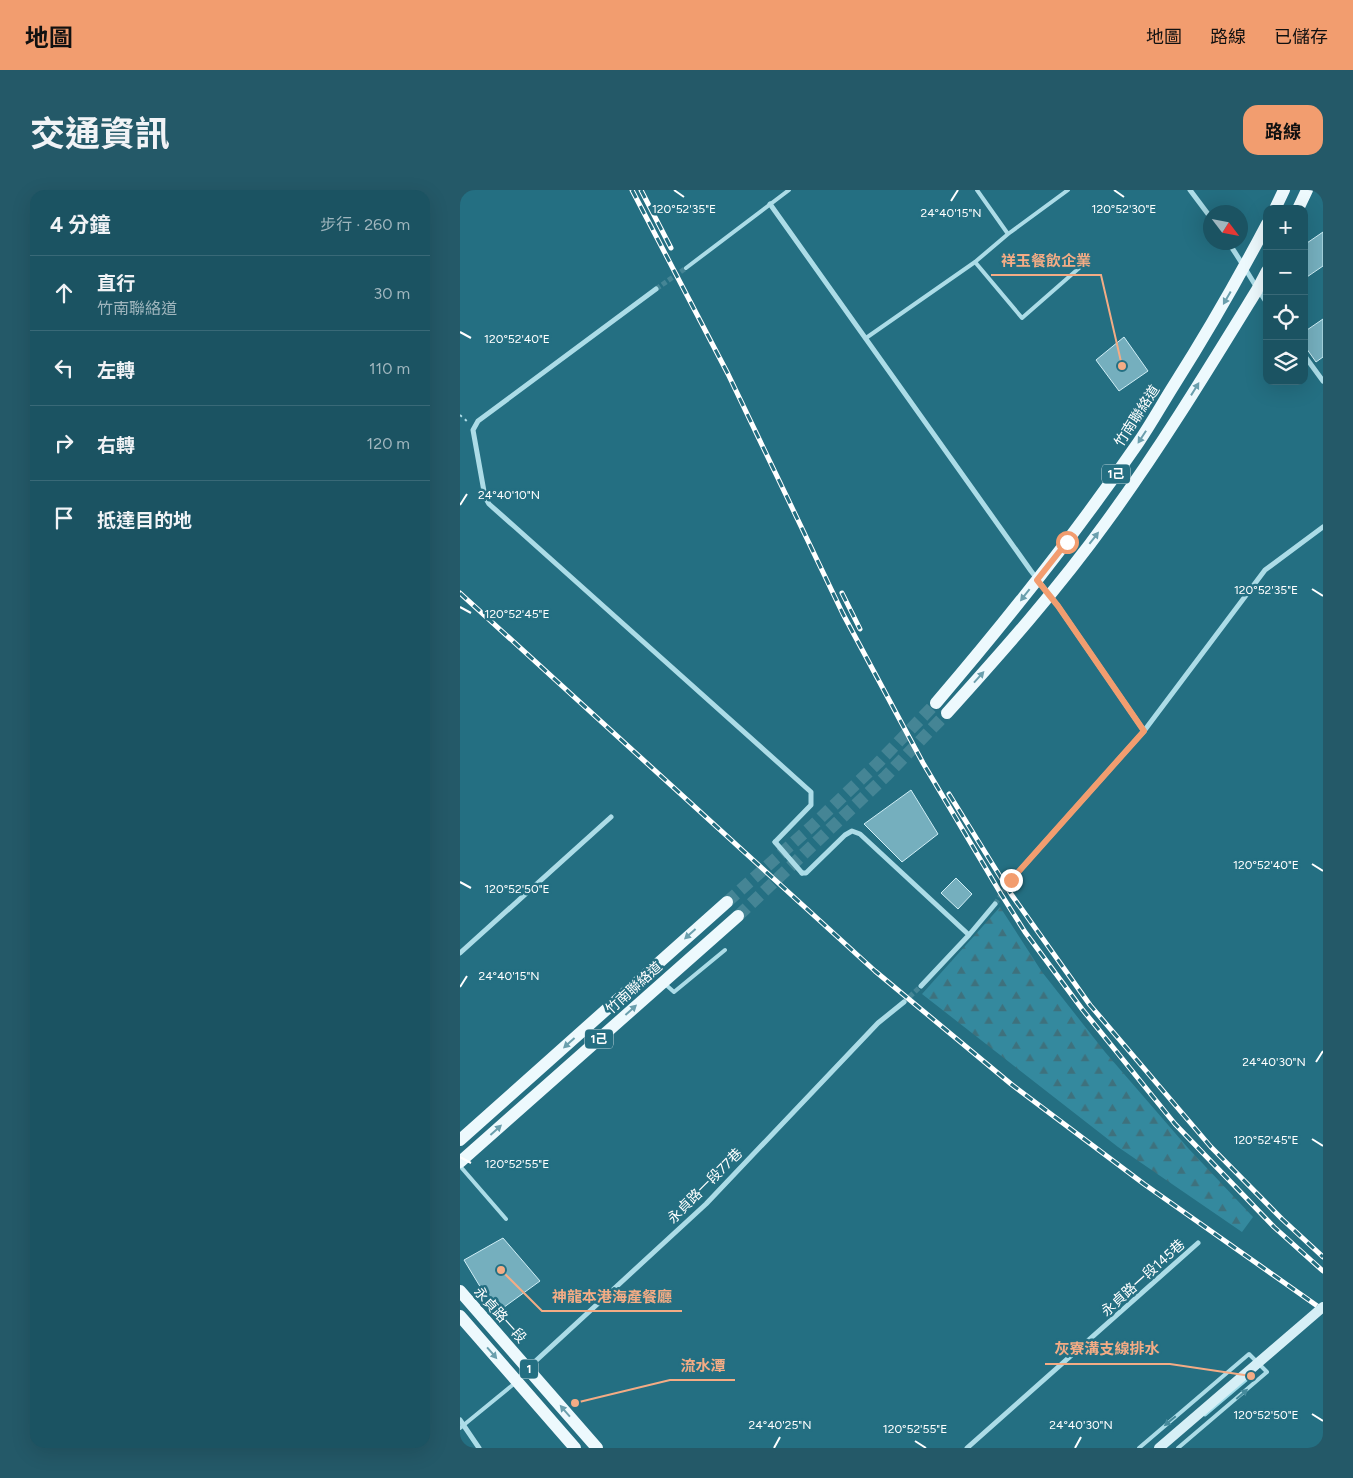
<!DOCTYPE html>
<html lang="zh-TW">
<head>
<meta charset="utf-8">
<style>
	:root { --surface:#1b5362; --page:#245968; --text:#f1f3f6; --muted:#a0b6be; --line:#396977; --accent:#f29d6f }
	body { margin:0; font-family:Figtree,"Noto Sans TC",sans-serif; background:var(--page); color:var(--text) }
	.controls { position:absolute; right:15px; top:15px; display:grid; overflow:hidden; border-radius:10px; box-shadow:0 5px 20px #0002 }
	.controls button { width:45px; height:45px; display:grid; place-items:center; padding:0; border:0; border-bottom:1px solid var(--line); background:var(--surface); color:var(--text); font:25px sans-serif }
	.compass { position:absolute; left:743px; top:15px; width:45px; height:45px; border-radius:50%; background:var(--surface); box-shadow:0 5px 20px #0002; rotate:122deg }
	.stop { position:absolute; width:15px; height:15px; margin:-11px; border:4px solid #f29d6f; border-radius:50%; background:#fff }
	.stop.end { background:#f29d6f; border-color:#fff; box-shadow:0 1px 5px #0008 }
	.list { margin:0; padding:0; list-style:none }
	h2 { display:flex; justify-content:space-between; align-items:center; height:65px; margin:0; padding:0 20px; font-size:21px }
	h2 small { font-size:16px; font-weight:400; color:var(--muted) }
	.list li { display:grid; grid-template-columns:32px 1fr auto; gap:15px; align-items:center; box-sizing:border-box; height:75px; padding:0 20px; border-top:1px solid var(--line) }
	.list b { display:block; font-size:19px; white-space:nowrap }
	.list p { margin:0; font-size:16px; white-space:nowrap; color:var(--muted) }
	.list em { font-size:16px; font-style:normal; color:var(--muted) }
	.icon { flex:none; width:28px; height:28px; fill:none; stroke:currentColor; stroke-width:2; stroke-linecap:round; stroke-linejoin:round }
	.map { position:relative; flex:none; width:863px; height:1258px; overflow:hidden; border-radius:15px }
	header { display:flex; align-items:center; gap:30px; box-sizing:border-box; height:70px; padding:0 25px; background:var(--accent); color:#111 }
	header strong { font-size:24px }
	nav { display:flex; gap:28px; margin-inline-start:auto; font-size:18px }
	.intro { display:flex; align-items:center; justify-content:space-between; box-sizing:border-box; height:120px; padding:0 30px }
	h1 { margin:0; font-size:35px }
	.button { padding:12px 22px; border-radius:15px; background:var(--accent); color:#111; font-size:18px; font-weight:700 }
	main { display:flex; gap:30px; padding:0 30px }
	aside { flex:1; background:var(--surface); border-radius:15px; box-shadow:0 5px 20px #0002 }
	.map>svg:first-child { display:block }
	.forest { fill:url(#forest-firs) }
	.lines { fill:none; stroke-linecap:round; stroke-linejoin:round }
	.stream { stroke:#a0dbe8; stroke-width:3 }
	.building { fill:#75afbe; stroke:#cfeef6 }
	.street-tunnel { stroke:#458595; stroke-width:5; stroke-dasharray:5 2.5; stroke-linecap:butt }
	.primary-tunnel { stroke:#458595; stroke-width:12; stroke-dasharray:12 6; stroke-linecap:butt }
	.path { stroke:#acdce7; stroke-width:2; stroke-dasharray:2.5 4; stroke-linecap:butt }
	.lane { stroke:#acdce7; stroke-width:4 }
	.street { stroke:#acdce7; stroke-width:5 }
	.primary { stroke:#edf9fd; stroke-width:12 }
	.rail-casing { stroke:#fff; stroke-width:5 }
	.rail { stroke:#246f82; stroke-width:3; stroke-dasharray:9; stroke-linecap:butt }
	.street-bridge { stroke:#acdce7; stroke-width:5 }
	.secondary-bridge { stroke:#d6eff6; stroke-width:10 }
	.oneway { fill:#6a9fad }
	.oneway2 { fill:#468a9b }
	.route { stroke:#f29d6f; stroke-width:6 }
	.ticks { fill:none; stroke:#fff; stroke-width:2 }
	.labels { text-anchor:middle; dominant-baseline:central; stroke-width:5; stroke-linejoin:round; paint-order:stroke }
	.shield { fill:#246f82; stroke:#bdd4da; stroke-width:1 }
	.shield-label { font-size:12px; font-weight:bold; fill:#fff }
	.street-label { font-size:14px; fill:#fff; stroke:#246f82 }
	.ticks-label { font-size:12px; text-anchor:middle; fill:#fff; stroke:#246f82; stroke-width:5; stroke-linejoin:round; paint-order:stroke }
	.leader { fill:none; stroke:#f4ac85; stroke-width:2 }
	.callout-dot { fill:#f4ac85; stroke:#246f82; stroke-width:2 }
	.callout-label { font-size:15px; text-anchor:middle; font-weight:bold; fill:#f4ac85; stroke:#246f82; stroke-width:5; stroke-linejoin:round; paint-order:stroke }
</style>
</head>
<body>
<header>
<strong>地圖</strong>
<nav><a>地圖</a><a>路線</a><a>已儲存</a></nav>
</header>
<div class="intro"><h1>交通資訊</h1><a class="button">路線</a></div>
<main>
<aside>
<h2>4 分鐘<small>步行 · 260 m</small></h2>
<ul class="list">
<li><svg class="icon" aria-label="ahead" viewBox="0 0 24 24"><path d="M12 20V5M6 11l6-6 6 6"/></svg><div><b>直行</b><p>竹南聯絡道</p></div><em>30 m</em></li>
<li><svg class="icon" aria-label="left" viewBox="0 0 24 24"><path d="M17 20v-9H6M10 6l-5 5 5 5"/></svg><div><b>左轉</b></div><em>110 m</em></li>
<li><svg class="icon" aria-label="right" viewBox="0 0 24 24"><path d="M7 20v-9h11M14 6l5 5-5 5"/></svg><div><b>右轉</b></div><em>120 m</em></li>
<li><svg class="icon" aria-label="arrive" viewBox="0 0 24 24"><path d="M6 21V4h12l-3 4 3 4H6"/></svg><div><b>抵達目的地</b></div></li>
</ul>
</aside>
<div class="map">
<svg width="863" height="1258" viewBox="0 0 863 1258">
	<defs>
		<pattern id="forest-firs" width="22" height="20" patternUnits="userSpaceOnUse" patternTransform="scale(1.25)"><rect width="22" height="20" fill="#34899e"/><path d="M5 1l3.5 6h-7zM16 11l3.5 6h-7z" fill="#3e717d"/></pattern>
	</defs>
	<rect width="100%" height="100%" fill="#246f82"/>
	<path class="forest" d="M540,717L582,782L645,862L728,958L793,1027L782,1042L658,957L462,804Z"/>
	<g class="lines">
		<path class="stream" d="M745,1225L791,1186"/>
	</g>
	<path class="building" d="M863,42V76L844,89V55Z
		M863,129V167L856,172L844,155V142Z
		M664,147L688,181L659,201L636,170Z
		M451,600L478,644L442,672L404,634Z
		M496,688L512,704L498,719L481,703Z
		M43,1048L80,1091L36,1123L4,1070Z"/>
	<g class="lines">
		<path class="street-tunnel" d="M196,99L226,78
			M535,714L551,690
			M444,812L461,796"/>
		<path class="primary-tunnel" d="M267,712L352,636L418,573L476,513
			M278,726L426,586L487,523"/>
		<path class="path" d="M0,8L5,0
			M0,225L9,233"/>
		<path class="lane" d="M517,0L548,44
			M515,72L562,128L626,72
			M226,78L329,0
			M406,148L515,72L548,44L608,0
			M205,794L214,802L265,760
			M0,976L46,1029
			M0,1238L55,1193
			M679,1258L789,1164L807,1182L718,1258"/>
		<path class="street" d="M730,0L751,28
			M310,14L571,381L598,416L684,541
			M768,52C782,72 793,93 807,113
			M196,99L18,231L13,240L25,307L29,314L55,337L351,602V615L315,652
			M844,165L863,191
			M342,683H346L385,645L392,641L400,644L509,745
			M551,690L684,541L805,380L863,337
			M0,763L151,627
			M461,796L509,745L535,714
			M57,1191L68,1178L246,1014L418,833L444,812
			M0,1230L19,1258
			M507,1258L738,1053"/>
		<path class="primary" d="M815,19L824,0
			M838,19L847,0
			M476,513C548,429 616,343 678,253C691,234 702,214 714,195C747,143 778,89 807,34
			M487,523C542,462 598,399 647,331C701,257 749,178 797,100L807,81
			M0,950L267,712
			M0,972L278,726
			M0,1101L137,1258
			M0,1126L115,1258"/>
		<defs>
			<path id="rail" d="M172,0L268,184L383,424L463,573L541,704L565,742L622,819L715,934L814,1037L863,1081
				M181,0L211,58
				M0,403L415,781L551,894L684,994L863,1120
				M382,403L400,439
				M489,604L551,704L630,815L751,957L822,1029L863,1067"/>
		</defs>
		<use href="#rail" class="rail-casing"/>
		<use href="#rail" class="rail"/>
		<path class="street-bridge" d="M315,652L342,683"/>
		<path class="secondary-bridge" d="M699,1258L863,1117"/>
	</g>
	<defs><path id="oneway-solid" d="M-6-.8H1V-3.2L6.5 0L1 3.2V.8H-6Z" transform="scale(1.25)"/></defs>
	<g class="oneway">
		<use href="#oneway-solid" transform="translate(767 108) rotate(120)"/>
		<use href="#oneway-solid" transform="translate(735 199) rotate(-58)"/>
		<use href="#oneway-solid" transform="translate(682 247) rotate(123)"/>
		<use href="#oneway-solid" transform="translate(634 348) rotate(-52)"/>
		<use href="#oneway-solid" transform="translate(565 405) rotate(128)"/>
		<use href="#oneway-solid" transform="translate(519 487) rotate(-48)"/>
		<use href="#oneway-solid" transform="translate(230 744) rotate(138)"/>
		<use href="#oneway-solid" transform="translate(171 820) rotate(-42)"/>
		<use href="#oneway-solid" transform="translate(109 853) rotate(138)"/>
		<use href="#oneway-solid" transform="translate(36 940) rotate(-42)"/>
		<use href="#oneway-solid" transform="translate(32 1163) rotate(49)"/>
		<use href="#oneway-solid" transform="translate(105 1221) rotate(-131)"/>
	</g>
	<g class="oneway2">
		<use href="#oneway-solid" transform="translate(782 1204) rotate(-41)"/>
		<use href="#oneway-solid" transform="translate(710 1231) rotate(140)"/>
	</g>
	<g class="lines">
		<path class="route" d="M551,690L684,541L598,416L577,390L607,352"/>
	</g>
	<path class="ticks" d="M214,0L224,7M654,0L664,7M491,11L498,0M0,142L11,148M0,315L7,304M852,399L863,406M0,417L11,423M852,674L863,681M0,692L11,698M0,797L7,786M856,872L863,861M852,949L863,956M0,967L11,973M852,1224L863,1231M455,1251L466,1258M314,1258L320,1247M615,1258L621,1247"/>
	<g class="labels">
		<g class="shield">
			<rect x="642" y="274.5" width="28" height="19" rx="4"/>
			<rect x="125" y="839.5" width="28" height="19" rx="4"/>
			<rect x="60" y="1169.5" width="18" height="19" rx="4"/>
		</g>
		<g class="shield-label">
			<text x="656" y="284">1己</text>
			<text x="139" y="849">1己</text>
			<text x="69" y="1179">1</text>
		</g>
		<g class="street-label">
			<text transform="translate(677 226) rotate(-57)">竹南聯絡道</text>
			<text transform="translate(174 798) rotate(-42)">竹南聯絡道</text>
			<text transform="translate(245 996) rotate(-45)">永貞路一段77巷</text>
			<text transform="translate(683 1088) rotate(-42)">永貞路一段145巷</text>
			<text transform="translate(40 1125) rotate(48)">永貞路一段</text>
		</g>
	</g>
	<g class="ticks-label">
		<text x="224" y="23">120°52'35"E</text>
		<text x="664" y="23">120°52'30"E</text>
		<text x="491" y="27">24°40'15"N</text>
		<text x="57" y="153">120°52'40"E</text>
		<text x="49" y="309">24°40'10"N</text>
		<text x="806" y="404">120°52'35"E</text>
		<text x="57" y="428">120°52'45"E</text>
		<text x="806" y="679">120°52'40"E</text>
		<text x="57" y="703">120°52'50"E</text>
		<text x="49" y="790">24°40'15"N</text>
		<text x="814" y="876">24°40'30"N</text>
		<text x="806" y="954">120°52'45"E</text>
		<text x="57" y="978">120°52'55"E</text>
		<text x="806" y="1229">120°52'50"E</text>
		<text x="320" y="1239">24°40'25"N</text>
		<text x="621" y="1239">24°40'30"N</text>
		<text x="455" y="1243">120°52'55"E</text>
	</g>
	<path class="leader" d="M662 176L641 85H531M41 1080L82 1121H222M791 1186L710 1174H585M115 1213L210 1190H275"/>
	<g class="callout-dot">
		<circle cx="662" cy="176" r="5"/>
		<circle cx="41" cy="1080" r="5"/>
		<circle cx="791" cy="1186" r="5"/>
		<circle cx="115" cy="1213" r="5"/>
	</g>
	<g class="callout-label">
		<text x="586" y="76">祥玉餐飲企業</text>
		<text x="152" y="1112">神龍本港海產餐廳</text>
		<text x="647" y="1164">灰寮溝支線排水</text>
		<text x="243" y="1181">流水潭</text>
	</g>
</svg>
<div class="controls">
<button>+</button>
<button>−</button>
<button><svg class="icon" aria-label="locate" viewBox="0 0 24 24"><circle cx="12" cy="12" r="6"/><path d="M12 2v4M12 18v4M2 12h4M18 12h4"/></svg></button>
<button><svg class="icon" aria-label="layers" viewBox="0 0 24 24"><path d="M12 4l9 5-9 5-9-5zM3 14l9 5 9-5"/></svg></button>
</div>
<svg class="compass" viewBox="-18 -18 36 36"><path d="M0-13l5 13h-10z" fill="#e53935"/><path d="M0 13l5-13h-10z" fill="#a0b6be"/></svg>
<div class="stop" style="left:607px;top:352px"></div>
<div class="stop end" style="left:551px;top:690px"></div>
</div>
</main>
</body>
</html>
